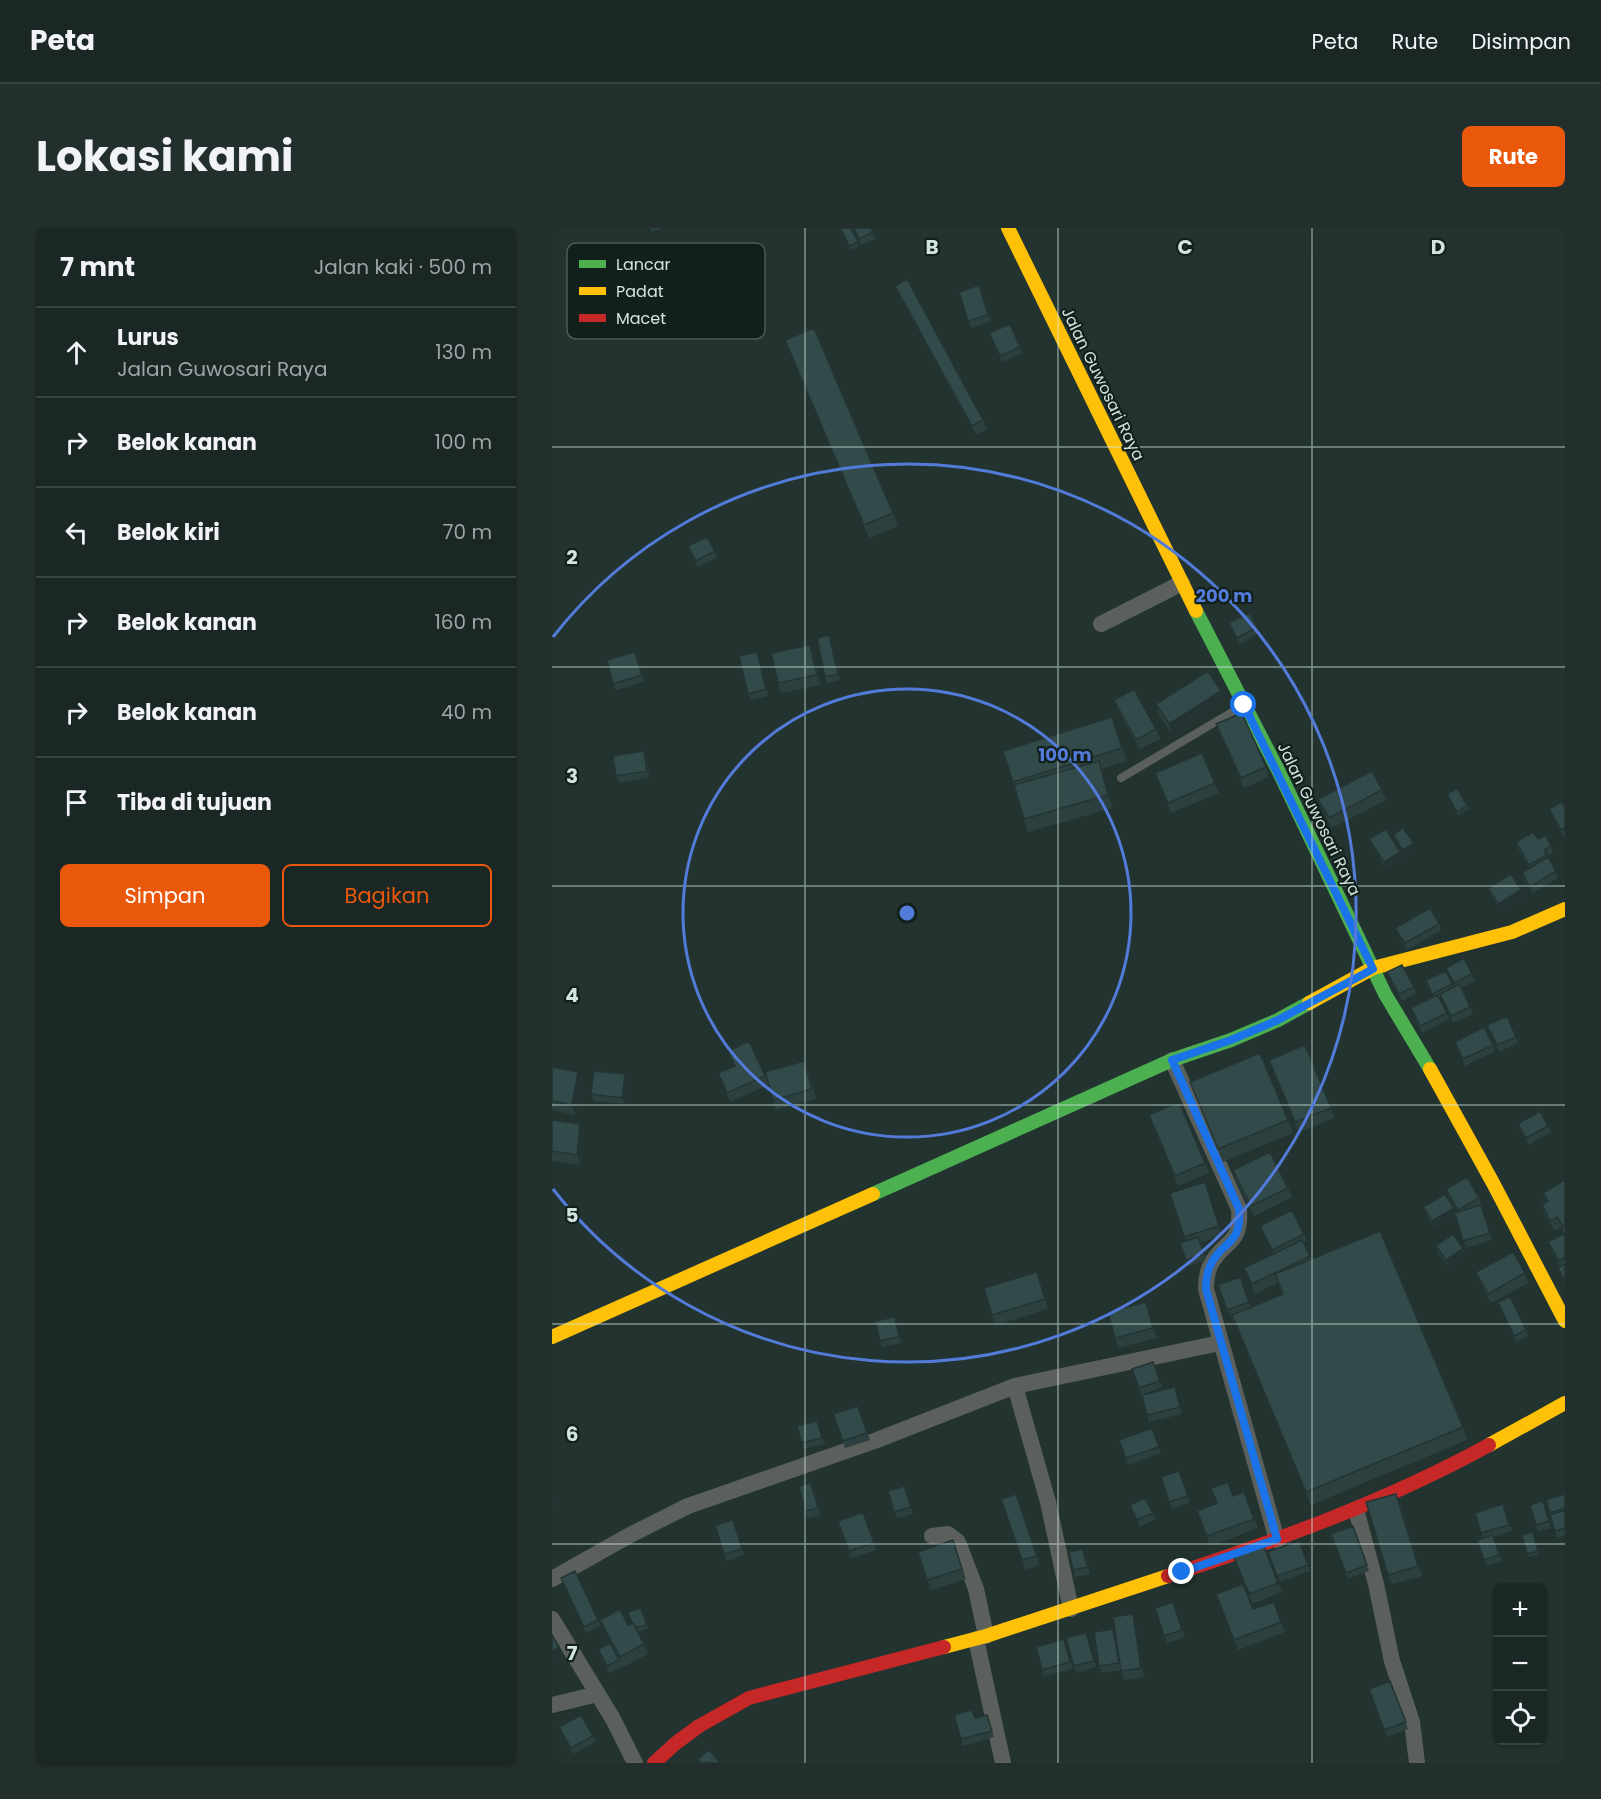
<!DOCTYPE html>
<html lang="id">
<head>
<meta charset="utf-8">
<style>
	:root { --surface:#1a2724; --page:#232f2c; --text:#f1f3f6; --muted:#9fa5a6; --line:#384441; --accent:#ea580c }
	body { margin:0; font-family:Poppins,sans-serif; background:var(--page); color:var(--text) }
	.controls { position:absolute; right:18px; bottom:18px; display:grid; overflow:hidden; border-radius:9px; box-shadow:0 2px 4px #0004 }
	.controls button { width:54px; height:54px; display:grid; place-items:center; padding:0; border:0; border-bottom:2px solid var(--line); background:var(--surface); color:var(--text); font:30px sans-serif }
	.stop { position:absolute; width:18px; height:18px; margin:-14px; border:4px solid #1a73e8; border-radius:50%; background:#fff }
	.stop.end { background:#1a73e8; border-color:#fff; box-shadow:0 2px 6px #0008 }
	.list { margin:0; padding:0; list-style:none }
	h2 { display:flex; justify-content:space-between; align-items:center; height:78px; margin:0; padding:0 24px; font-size:26px }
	h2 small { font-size:20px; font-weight:400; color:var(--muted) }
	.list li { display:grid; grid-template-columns:39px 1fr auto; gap:18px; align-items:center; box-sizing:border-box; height:90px; padding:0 24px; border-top:2px solid var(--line) }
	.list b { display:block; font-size:22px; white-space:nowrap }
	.list p { margin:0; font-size:20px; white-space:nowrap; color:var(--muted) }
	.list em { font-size:20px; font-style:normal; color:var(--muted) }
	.actions { display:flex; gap:12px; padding:18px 24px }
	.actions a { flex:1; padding:14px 0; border:2px solid var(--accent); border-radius:9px; text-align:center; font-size:21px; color:var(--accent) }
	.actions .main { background:var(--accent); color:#fff }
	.icon { flex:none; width:33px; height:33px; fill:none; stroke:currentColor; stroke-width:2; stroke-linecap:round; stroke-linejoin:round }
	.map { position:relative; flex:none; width:1013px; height:1535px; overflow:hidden; border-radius:9px }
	header { display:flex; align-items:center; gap:36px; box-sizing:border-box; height:84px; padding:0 30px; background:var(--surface); border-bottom:2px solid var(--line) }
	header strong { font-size:28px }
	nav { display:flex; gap:33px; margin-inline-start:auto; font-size:21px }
	.intro { display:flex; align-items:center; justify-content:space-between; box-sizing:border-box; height:144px; padding:0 36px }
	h1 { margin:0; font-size:42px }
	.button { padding:15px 27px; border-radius:9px; background:var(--accent); color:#fff; font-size:21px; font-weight:700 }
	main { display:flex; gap:36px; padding:0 36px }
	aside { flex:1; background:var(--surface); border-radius:9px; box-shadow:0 2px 4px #0004 }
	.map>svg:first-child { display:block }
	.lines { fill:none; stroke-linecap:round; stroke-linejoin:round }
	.lane { stroke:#5b605d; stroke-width:8 }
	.street { stroke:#5b605d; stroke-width:16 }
	.fast { stroke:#4caf50; stroke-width:14 }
	.slow { stroke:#ffc107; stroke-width:14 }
	.jam { stroke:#c62828; stroke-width:14 }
	.wall { fill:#2c4040 }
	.shaded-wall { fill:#243434 }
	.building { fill:#334a4a; stroke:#243434; stroke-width:1.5 }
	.route { stroke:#1a73e8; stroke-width:8 }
	.grid { fill:none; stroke:#d2e4de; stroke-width:1.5; stroke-opacity:0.55 }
	.ring { fill:none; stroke:#537bda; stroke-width:3 }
	.labels { text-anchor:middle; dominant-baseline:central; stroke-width:4.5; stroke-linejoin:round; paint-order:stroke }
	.street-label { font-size:16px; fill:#d2e4de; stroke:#12201c }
	.key { fill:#12201c; stroke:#4c5b56; stroke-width:1.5 }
	.key-label { font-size:16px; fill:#d2e4de }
	.grid-label { font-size:20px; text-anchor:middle; font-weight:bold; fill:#d2e4de; stroke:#12201c; stroke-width:4.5; stroke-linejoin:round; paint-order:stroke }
	.centre { fill:#537bda; stroke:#12201c; stroke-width:3 }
	.ring-label { font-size:18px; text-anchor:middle; font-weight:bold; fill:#537bda; stroke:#12201c; stroke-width:4.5; stroke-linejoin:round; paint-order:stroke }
</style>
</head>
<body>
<header>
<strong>Peta</strong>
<nav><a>Peta</a><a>Rute</a><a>Disimpan</a></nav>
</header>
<div class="intro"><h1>Lokasi kami</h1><a class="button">Rute</a></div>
<main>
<aside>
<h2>7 mnt<small>Jalan kaki · 500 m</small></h2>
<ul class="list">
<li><svg class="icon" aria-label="ahead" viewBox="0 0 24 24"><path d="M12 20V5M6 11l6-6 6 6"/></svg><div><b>Lurus</b><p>Jalan Guwosari Raya</p></div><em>130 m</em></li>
<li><svg class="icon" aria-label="right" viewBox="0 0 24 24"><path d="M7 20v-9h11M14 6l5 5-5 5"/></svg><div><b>Belok kanan</b></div><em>100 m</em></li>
<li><svg class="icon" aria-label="left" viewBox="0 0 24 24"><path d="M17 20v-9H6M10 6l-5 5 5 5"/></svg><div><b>Belok kiri</b></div><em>70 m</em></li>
<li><svg class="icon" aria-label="right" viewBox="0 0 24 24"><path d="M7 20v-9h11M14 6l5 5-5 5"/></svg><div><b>Belok kanan</b></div><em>160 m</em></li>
<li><svg class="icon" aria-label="right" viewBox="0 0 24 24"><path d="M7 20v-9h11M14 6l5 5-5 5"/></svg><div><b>Belok kanan</b></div><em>40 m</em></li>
<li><svg class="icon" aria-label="arrive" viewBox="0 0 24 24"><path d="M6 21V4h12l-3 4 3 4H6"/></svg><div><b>Tiba di tujuan</b></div></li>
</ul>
<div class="actions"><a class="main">Simpan</a><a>Bagikan</a></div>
</aside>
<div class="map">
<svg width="1013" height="1535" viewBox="0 0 1013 1535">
	<rect width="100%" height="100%" fill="#233430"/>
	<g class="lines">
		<path class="lane" d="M569,550L692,477"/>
		<path class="street" d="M549,396L630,355
			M620,832L687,981C690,1019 670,1012 658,1038C655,1045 654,1053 654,1061L725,1312
			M463,1158L496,1274L519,1381
			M804,1281L824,1356L840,1433L860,1494L865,1535
			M380,1308L396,1306L406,1314L424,1361L434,1408
			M0,1351L78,1307L136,1278L325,1212L463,1158L668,1115
			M0,1391L61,1491L83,1535
			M424,1411L451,1535
			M0,1477L46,1466"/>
		<path class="fast" d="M644,383L726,542L833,766L878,841
			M321,966L620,832L679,812L726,792L757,775"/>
		<path class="slow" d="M456,0L644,383
			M757,775L821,740L960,704L1013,681
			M878,841L941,955L1013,1093
			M0,1109L321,966
			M937,1217L1013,1175
			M392,1419L434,1408L616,1348"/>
		<path class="jam" d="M616,1348C727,1312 835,1273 937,1217
			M102,1535L124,1515L147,1498L197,1470L392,1419"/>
	</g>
	<path class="wall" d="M98,0H111L100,4Z
		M288,0H299L307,18L298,22Z
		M301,0H319L323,11L309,17Z
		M427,57L439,93L419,100L407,64Z
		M343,58L431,192L435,201L424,207L347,67Z
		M437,105L468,119L470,125L450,134Z
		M233,112L341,285L346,298L317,310Z
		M136,318L163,323L165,329L146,339Z
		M677,395L705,399L707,405L688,416Z
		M280,414L288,452L275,455L273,449Z
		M258,417L262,427L269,457L229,465L226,455Z
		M83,424L92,454L64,462L61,456Z
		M205,424L216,468L199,472L196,466Z
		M669,463L673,472L620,506L607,486L604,476Z
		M562,472L604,501L608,511L587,521L566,482Z
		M560,489L575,533L549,541L561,580L476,604L472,591L461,554Z
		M664,496L714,539L717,549L692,560Z
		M92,523L94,530L98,549L67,555L64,548Z
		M603,545L663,555L667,565L619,585Z
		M830,562L834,572L780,600L770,581L766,571Z
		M895,566L915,577L917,581L906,587Z
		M1013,580V607L1011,608L1000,588L997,581Z
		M817,611L848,624L851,630L834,641L820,617Z
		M986,611L999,618L1001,625L995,628L1004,643L1006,650L981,665L972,651L970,645L977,640L966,621L964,614Z
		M936,660L971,669L949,683L939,667Z
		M887,696L889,702L855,722L846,706L843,700Z
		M894,740L920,746L923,753L909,760L921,786L901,795L889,769L887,770L897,791L870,805L859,780L881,769L874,752L894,743L901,759L903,758Z
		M835,744L862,759L864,765L850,773L838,751Z
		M935,797L964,809L966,815L947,824Z
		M903,814L941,817L943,823L913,838Z
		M176,823L213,848L216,857L178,874L166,845L182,838Z
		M717,832L779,880L782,890L747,904Z
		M0,839L30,854L23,887L0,882Z
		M256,843L264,871L224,882L221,872Z
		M73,846L75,852L73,876L42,873L39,866Z
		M638,854L736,892L741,905L671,934Z
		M597,887L653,935L657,945L626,958Z
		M0,892L32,906L28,937L0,933Z
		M966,896L996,898L999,904L977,917L968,902Z
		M681,942L736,960L740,969L702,988L684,952Z
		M1013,952V1055L1006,1040L1008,1039L1000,1023L996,1014L1012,1005L1009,999L1003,1003L993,987L990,977L995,974L991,965Z
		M653,954L670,1007L648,1015L654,1032L637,1038L628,1015L634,1013L618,965Z
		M894,961L927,970L940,1012L914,1020L903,987L882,1000L874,986L871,979L904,985L906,984L896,967Z
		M708,998L752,1006L755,1013L751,1015L759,1032L911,1199L915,1212L759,1277L685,1100L680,1087L683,1086L678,1088L666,1057L688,1049L699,1079L730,1067L726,1055L703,1066L692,1040L721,1026Z
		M884,1018L911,1020L914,1027L896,1039L886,1025Z
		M485,1044L496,1081L444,1097L440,1087Z
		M924,1044L973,1045L976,1055L939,1075L928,1054Z
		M946,1074L974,1102L976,1108L964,1114Z
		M597,1083L605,1110L566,1120L563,1110Z
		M343,1089L349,1115L330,1119L328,1113Z
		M601,1134L610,1159L589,1167L580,1141Z
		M623,1159L630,1186L597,1194L595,1187Z
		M306,1178L318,1212L293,1220L281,1186Z
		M265,1193L272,1216L252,1221L250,1215Z
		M600,1200L609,1225L576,1237L567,1212Z
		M627,1243L638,1275L620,1281L609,1249Z
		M352,1258L361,1286L345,1290L336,1263Z
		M262,1261L268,1287L255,1290L253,1283Z
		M692,1264L706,1300L658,1318L645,1283Z
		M464,1266L488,1337L473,1342L449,1271Z
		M1013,1266V1307L1005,1310L994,1272Z
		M991,1273L999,1300L986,1303L984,1297Z
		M848,1275L870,1348L840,1356L836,1347Z
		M951,1276L960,1303L941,1309L950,1333L935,1338L925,1312L931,1310L923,1285Z
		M578,1277L601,1285L603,1291L588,1299Z
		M311,1284L324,1322L299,1330L286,1293Z
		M183,1298L192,1327L174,1333L172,1326Z
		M801,1298L817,1343L796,1351L779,1306Z
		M981,1304L987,1326L976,1329L970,1307Z
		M401,1312L414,1351L379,1362L366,1324Z
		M747,1313L758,1343L728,1354L716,1324Z
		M711,1316L730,1364L700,1376L681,1327Z
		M534,1328L538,1346L523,1349L521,1342Z
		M9,1350L46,1392L49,1398L34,1405Z
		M664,1366L701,1381L722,1374L733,1404L686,1422Z
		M621,1374L633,1409L615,1415L603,1380Z
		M89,1380L96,1400L86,1404L92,1416L96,1426L71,1439L52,1401L48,1392L76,1397L80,1395Z
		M584,1395L593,1449L572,1452L569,1442L550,1445L547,1438L561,1401L563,1407Z
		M534,1405L544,1439L524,1445L522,1438Z
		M512,1411L521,1441L492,1448L490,1442Z
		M46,1421L67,1432L70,1438L57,1445Z
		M838,1453L856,1501L835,1509L817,1461Z
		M435,1487L442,1509L411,1518L409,1511L423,1490Z
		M7,1499L41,1508L43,1514L21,1526L10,1506Z"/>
	<path class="shaded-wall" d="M277,407L280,414L288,452L286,446Z
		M258,417L262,427L269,457L265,447Z
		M669,463L673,472L620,506L617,496Z
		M92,523L94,530L98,549L95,543Z
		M547,533L551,546L561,580L556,567Z
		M862,615L863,618L853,626L851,622Z
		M848,624L851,630L834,641L832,634Z
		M969,662L971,669L949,683L946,676Z
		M26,844L30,854L23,887L20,877Z
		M73,846L75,852L73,876L70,870Z
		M28,896L32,906L28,937L25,927Z
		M902,980L904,986L882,1000L880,993Z
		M911,1020L914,1027L896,1039L894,1032Z
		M0,1270H1L4,1276L0,1278Z
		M581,1386L584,1395L593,1449L589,1440Z
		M7,1419L10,1426L0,1432V1424Z"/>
	<path class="building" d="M290,0H299L306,14L297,18L289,1Z
		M302,0H319L321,4L307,11Z
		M355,51L431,192L420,198L343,58Z
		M427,57L436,87L416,93L407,64Z
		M458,96L468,119L448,128L437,105Z
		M262,100L341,285L312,297L233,112Z
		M155,309L163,323L144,333L136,318Z
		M697,385L705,399L685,410L677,395Z
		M277,407L286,446L273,449L265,410Z
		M258,417L265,447L226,455L219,425Z
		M83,424L90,447L61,456L55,432Z
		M205,424L214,461L196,466L187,428Z
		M656,443L669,463L617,496L604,476Z
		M582,461L604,501L584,512L562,472Z
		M690,485L714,539L689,550L664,496Z
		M560,489L570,520L461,554L451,523Z
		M92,523L95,543L64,548L61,528Z
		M650,525L663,555L616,575L603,545Z
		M547,533L556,567L472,591L462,557Z
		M820,543L830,562L777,590L766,571Z
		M905,560L915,577L905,584L895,566Z
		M1010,574L1013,580V600L1009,602L997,581Z
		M851,600L862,615L851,622L841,607Z
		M834,601L848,624L832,634L817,611Z
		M981,604L986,611L993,607L999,618L992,622L995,627L977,637L964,614Z
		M996,629L1004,643L978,659L970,645Z
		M959,646L969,662L946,676L936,660Z
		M878,680L887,696L853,715L843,700Z
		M912,730L920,746L902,755L894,740Z
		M850,737L862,759L847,766L835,744Z
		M894,743L900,756L880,766L874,752Z
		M908,756L918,779L899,788L888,766Z
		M885,767L895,785L868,798L859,780Z
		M955,788L964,809L945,817L935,797Z
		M932,799L941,817L911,831L903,814Z
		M197,813L213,848L175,865L166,845L183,838L176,823Z
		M753,817L779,880L743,894L717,832Z
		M708,825L736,892L666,921L638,854Z
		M252,833L260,861L221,872L213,844Z
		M0,839L26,844L20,877L0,873Z
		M42,843L73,846L70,870L39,866Z
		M627,874L653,935L623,948L597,887Z
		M988,883L996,898L974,910L966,896Z
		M0,892L28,896L25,927L0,923Z
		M718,924L736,960L699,978L681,942Z
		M915,949L927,970L906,982L894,961Z
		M1013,952V997L1011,999L1005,989L999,993L990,977L996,973L991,965Z
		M653,954L667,998L632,1009L618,965Z
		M893,966L902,980L880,993L871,979Z
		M929,977L938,1005L911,1013L903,985Z
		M740,982L752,1006L720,1022L708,998Z
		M828,1003L911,1199L754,1264L680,1087L731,1066L723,1046Z
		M1013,1005V1029L1007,1033L996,1014Z
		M901,1006L911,1020L894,1032L884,1018Z
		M646,1009L652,1026L634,1032L628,1015Z
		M750,1012L758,1028L700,1056L692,1040Z
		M961,1024L973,1045L936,1066L924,1044Z
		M1013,1036V1053L1006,1040Z
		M485,1044L493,1071L440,1087L432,1060Z
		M688,1049L697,1074L675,1082L666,1057Z
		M958,1068L974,1102L962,1108L946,1074Z
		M594,1074L601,1100L563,1110L556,1084Z
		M343,1089L347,1109L328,1113L323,1093Z
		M601,1134L608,1153L587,1160L580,1141Z
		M623,1159L628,1179L595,1187L590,1167Z
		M306,1178L315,1205L291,1213L281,1186Z
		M265,1193L270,1210L250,1215L245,1198Z
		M600,1200L607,1219L574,1230L567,1212Z
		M627,1243L636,1268L617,1274L609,1249Z
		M676,1254L681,1268L692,1264L702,1291L655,1308L645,1283L665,1275L659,1260Z
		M259,1255L266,1280L253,1283L247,1258Z
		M352,1258L359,1279L342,1284L336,1263Z
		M464,1266L485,1328L470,1332L449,1271Z
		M844,1266L866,1338L836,1347L814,1274Z
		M1013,1266V1280L998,1285L994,1272Z
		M593,1270L601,1285L585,1292L578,1277Z
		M991,1273L997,1293L984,1297L978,1277Z
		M951,1276L957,1297L929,1305L923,1285Z
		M1013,1282V1300L1003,1303L998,1287Z
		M311,1284L322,1315L297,1323L286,1293Z
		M181,1292L190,1321L172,1326L163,1297Z
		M801,1298L815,1337L794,1345L779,1306Z
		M981,1304L986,1323L975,1326L970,1307Z
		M941,1307L947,1327L932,1332L925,1312Z
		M401,1312L410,1341L375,1352L366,1324Z
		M747,1313L756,1337L725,1348L716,1324Z
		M711,1316L726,1355L697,1366L681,1327Z
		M531,1321L535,1339L521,1342L517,1324Z
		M23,1343L46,1392L32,1399L9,1350Z
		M691,1356L701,1381L722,1374L729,1394L682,1412L664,1366Z
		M621,1374L630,1402L612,1408L603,1380Z
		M89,1380L95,1397L84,1400L81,1395H80L76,1384Z
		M68,1381L76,1397L81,1395L92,1416L68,1429L48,1392Z
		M581,1386L589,1440L569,1443L561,1389Z
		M561,1401L567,1435L547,1438L542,1404Z
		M534,1405L542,1433L522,1438L514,1410Z
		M0,1407L7,1419L0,1424Z
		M512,1411L518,1434L490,1442L484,1419Z
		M58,1415L67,1432L55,1438L46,1421Z
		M838,1453L854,1494L832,1502L817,1461Z
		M420,1482L423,1490L435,1487L440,1503L409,1511L402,1487Z
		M29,1487L41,1508L19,1520L7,1499Z
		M157,1522L168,1535H149L146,1531Z"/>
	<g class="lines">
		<path class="route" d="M630,1344L725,1311L654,1061C654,1053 655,1045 658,1038C669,1012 690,1019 687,981L620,832L679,812L726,792L821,741L692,477"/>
	</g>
	<path class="grid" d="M253,0V1535M506,0V1535M760,0V1535M0,219H1013M0,439H1013M0,658H1013M0,877H1013M0,1096H1013M0,1316H1013"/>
	<g class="ring">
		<circle cx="355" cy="685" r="224"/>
		<path d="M1 409A449 449 0 1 1 1 961"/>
	</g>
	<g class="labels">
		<g class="street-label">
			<text transform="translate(551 156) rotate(64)">Jalan Guwosari Raya</text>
			<text transform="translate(767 591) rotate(64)">Jalan Guwosari Raya</text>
		</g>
	</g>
	<rect x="15" y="15" width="198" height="96" rx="9" class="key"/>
	<rect x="27" y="32" width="27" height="8" fill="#4caf50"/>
	<rect x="27" y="59" width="27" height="8" fill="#ffc107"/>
	<rect x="27" y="86" width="27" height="8" fill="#c62828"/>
	<g class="key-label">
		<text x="64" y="42">Lancar</text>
		<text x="64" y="69">Padat</text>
		<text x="64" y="96">Macet</text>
	</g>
	<g class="grid-label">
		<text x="380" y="26">B</text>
		<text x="633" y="26">C</text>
		<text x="886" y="26">D</text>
		<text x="20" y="336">2</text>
		<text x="20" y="555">3</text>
		<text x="20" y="774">4</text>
		<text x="20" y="994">5</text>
		<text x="20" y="1213">6</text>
		<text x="20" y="1432">7</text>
	</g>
	<circle cx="355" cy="685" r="9" class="centre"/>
	<g class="ring-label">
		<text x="672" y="374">200 m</text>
		<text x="513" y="533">100 m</text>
	</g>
</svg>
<div class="controls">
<button>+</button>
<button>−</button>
<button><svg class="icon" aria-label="locate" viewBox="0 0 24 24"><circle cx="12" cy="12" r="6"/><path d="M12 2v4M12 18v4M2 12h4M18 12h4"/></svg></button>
</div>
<div class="stop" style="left:692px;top:477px"></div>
<div class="stop end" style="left:630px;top:1344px"></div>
</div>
</main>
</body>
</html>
